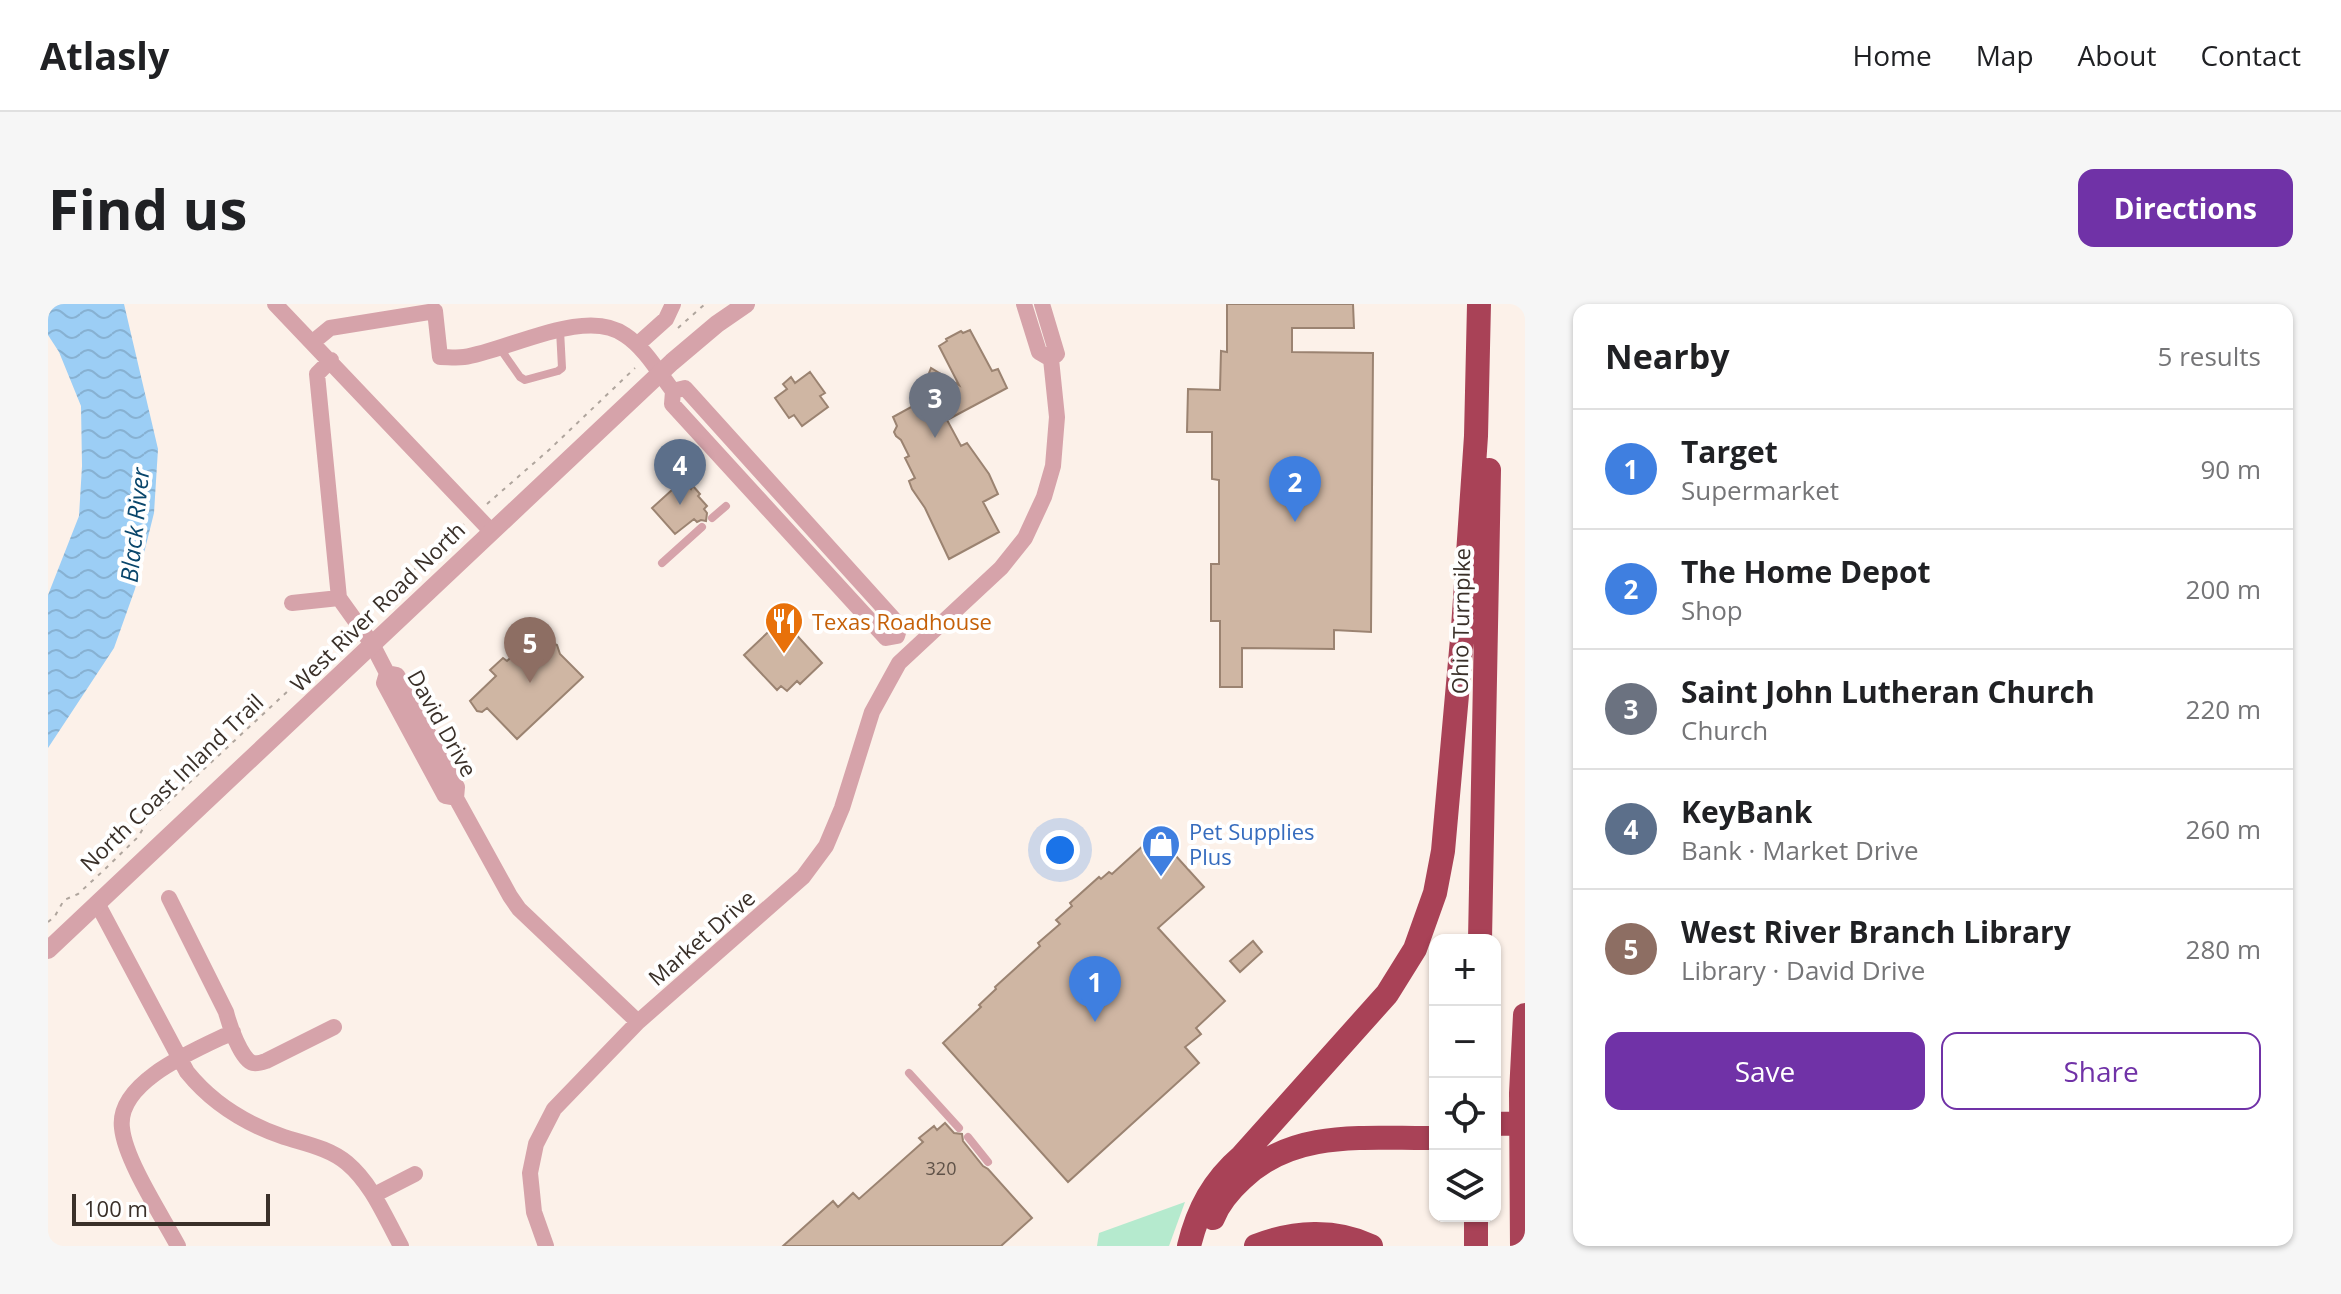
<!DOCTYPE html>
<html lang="en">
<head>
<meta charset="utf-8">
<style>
	:root { --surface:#fff; --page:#f6f6f6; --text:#202124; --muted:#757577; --line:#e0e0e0; --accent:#7032a7 }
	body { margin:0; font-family:"Open Sans",sans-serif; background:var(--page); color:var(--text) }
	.controls { position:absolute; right:24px; bottom:24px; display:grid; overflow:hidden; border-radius:16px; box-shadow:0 2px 6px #0004 }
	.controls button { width:72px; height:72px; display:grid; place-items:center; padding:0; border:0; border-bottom:2px solid var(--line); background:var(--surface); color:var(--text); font:40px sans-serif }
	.scale { position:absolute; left:24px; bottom:20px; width:198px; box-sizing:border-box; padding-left:8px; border:4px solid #3a3029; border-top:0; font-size:22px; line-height:28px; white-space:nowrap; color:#3a3029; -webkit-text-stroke:6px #fff; paint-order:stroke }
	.you { position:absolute; left:1012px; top:546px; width:28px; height:28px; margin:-20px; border:6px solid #fff; border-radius:50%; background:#1a73e8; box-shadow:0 0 0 12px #1a73e833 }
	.badge { display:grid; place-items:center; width:52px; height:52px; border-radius:50%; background:var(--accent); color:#fff; font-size:26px; font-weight:700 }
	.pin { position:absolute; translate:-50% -66px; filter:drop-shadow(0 2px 4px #0008) }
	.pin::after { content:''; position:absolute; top:42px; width:28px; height:24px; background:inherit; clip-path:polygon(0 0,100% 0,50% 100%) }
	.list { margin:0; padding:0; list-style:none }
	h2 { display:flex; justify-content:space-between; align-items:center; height:104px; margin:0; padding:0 32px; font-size:34px }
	h2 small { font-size:26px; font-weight:400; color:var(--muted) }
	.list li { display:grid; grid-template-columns:52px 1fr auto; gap:24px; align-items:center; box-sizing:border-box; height:120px; padding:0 32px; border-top:2px solid var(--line) }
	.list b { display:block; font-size:30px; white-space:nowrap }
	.list p { margin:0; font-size:26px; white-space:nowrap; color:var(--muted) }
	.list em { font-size:26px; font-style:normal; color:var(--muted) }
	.actions { display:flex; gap:16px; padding:24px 32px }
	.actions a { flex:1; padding:18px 0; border:2px solid var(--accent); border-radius:16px; text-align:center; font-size:28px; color:var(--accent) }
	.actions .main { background:var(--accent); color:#fff }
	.icon { flex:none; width:44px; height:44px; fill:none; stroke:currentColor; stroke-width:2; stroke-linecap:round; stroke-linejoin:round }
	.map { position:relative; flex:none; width:1477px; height:942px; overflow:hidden; border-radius:16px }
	header { display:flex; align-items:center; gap:48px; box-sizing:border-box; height:112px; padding:0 40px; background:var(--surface); border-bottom:2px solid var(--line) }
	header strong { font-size:38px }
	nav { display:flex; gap:44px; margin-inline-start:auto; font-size:28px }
	.intro { display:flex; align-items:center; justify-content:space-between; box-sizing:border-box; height:192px; padding:0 48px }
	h1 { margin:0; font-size:56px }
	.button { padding:20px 36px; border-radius:16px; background:var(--accent); color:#fff; font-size:28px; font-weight:700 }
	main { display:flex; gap:48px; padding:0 48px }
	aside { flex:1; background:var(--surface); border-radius:16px; box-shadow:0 2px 6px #0004 }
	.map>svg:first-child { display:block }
	.grass { fill:#b5eace }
	.water { fill:url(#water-waves) }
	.building { fill:#cfb6a3; stroke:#9b8371; stroke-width:2 }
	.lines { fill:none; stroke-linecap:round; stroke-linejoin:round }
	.path { stroke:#afa59d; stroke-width:2; stroke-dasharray:4 6; stroke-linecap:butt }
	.service { stroke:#d6a3aa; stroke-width:8 }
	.minor { stroke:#d6a3aa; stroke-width:16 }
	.tertiary { stroke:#d6a3aa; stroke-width:18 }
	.motorway { stroke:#a94257; stroke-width:24 }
	.labels { text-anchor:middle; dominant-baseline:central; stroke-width:8; stroke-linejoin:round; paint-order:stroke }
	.number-label { font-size:18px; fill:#5f5248 }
	.street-label { font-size:22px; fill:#3a3029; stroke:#fff }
	.food-label { font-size:22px; fill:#c56008; stroke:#fff; text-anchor:start }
	.shop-label { font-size:22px; fill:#366cbe; stroke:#fff; text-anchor:start }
	.water-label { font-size:24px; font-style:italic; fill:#09466b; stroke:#fff }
</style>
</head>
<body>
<header>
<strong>Atlasly</strong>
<nav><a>Home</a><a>Map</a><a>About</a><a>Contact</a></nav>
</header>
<div class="intro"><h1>Find us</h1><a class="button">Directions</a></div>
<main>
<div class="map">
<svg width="1477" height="942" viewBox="0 0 1477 942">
	<defs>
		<pattern id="water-waves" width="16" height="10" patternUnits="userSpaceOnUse" patternTransform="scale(2)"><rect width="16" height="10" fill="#9ccef5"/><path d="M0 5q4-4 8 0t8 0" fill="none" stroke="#87b1d2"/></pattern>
	</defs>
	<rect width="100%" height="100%" fill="#fcf1e9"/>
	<path class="grass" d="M1137,898L1121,942H1049L1051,929Z"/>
	<path class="water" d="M0,0H76L110,145L106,209L87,285L66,344L0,444V291L31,212L34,162L33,102L11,48L0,31Z"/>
	<path class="building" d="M1179,0H1305L1306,24H1244V48L1325,49L1323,328L1286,326V345L1194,344V383H1172V317H1163V260H1171V176L1164,175V128H1139L1140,85L1172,86L1173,47L1179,48Z
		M922,26L944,67L950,65L959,84L899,116L913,142L919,139L941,170L950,190L935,198L951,228L901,255L877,204L864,185L861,177L867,174L857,154L861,152L853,136L848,132L846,128L849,122L845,113L878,95V77L883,64L911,81L891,42L899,37L898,35L913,27L915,29Z
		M762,68L777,89L772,92L780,103L754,122L746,111L741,114L727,94L739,85L735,80L743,73L747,79Z
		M635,176L643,185L645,182L652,190L650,192L659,202L656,205L659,209L658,217L653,216L649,218L646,215L627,230L604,204Z
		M734,315L774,359L752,380L749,377L739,387L733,382L729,386L696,351Z
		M490,327L498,336L509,341L512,350L535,373L469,435L439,404L434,408L429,407L422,397L448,372L442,366L455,354L459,357Z
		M1108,530L1156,583L1110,624L1177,697L1148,724L1153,730L1137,743L1151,759L1020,878L895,739L933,703L931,701L948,685L947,683L992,642L990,639L1012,620L1008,616L1024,602L1022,599L1051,573L1053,575L1061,568L1064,570Z
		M1205,637L1214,648L1192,668L1182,657Z
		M897,819L906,829L914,830L915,837L935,862L940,865L984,914L953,942H735L785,897L790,903L805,889L811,895L875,838L871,834L886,822L889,826Z"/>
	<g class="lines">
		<path class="path" d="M630,24L657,0
			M439,200L502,145L587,64
			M320,308L416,220
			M0,618L7,612L16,596L30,590L55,567L90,533L99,518L241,386L298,328"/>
		<path class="service" d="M451,43L472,73L477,76L510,67L514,64L512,26
			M664,214L678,202
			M614,259L654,223
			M861,769L911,824
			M920,833L940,858"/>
		<path class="minor" d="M227,0L443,227
			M976,0L991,48L1003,55
			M265,38L282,24L387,7L392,53C400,53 408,54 416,53C459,47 538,2 577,31C597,44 611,69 625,87
			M589,41L618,15L625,0
			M283,56L269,70L291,294
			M637,84L852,322L849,332L838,334L624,100L625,87Z
			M244,299L291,294L324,340L339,369
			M408,494L397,492L336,379L339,369L349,371L409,483L408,494L462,592L471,605L590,718
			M121,594L178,708C181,720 193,756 205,759C209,760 215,758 218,757L286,723
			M49,599L139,768C164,799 198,820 236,833C258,840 281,844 299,859C324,880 337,913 353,942
			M326,891L367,870
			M130,942C114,912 77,856 74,824C68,777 150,745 185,728
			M498,942L486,908L482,869L488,840L506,805L590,718L755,573L778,542L794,504L824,408L851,359L953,264L977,234L996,193L1005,162L1009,113L1003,55L1009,50L994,0"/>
		<path class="tertiary" d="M0,646L624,58L669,20L698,0"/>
		<path class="motorway" d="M1432,636L1441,166
			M1447,820L1477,819
			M1165,914C1171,899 1182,886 1194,875C1246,824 1320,835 1387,834
			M1141,942C1150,905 1165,877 1194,852L1339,690L1367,645L1387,589L1395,547L1415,324L1428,132L1431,0
			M1208,942C1246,927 1287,925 1323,942
			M1428,942V912
			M1474,942L1473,789L1477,711"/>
	</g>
	<defs>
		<symbol id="restaurant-pin" viewBox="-11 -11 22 30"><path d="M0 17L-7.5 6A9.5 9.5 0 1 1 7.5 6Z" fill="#e8710a" stroke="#fff"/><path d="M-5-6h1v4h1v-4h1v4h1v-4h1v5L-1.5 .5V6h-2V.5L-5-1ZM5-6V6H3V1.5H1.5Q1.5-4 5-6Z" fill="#fff"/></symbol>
		<symbol id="shop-pin" viewBox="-11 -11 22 30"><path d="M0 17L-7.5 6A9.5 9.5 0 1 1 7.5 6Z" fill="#3f7fe0" stroke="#fff"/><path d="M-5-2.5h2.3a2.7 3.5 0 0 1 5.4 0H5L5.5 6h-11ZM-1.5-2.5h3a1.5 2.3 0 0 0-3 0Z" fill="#fff"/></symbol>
	</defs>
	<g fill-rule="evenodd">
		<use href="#restaurant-pin" x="714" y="295" width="44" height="60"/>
		<use href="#shop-pin" x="1091" y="518" width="44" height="60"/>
	</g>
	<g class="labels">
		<g class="number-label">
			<text x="893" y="864">320</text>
		</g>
		<g class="street-label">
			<text transform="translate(329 302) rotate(-44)">West River Road North</text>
			<text transform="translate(1412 317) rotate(-89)">Ohio Turnpike</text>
			<text transform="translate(395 419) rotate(61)">David Drive</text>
			<text transform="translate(123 478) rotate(-44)">North Coast Inland Trail</text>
			<text transform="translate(653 633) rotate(-41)">Market Drive</text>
		</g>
		<g class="food-label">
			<text x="764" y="317">Texas Roadhouse</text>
		</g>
		<g class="shop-label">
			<text x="1141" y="527">Pet Supplies<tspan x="1141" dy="25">Plus</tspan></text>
		</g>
		<g class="water-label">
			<text transform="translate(86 221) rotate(-84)">Black River</text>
		</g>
	</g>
</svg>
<div class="controls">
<button>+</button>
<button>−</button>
<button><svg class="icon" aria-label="locate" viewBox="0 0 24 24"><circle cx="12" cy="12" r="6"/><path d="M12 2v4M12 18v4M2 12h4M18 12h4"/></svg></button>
<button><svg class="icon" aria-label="layers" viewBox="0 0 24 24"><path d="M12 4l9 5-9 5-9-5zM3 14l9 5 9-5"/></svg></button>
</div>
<div class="scale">100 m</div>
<div class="you"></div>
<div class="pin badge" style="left:1047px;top:718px;background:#3f7fe0">1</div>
<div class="pin badge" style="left:1247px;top:218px;background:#3f7fe0">2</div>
<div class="pin badge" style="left:887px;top:134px;background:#6b7280">3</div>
<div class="pin badge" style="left:632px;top:201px;background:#5c6f8a">4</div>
<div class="pin badge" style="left:482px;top:379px;background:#8d6e63">5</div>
</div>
<aside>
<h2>Nearby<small>5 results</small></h2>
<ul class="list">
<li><span class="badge" style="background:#3f7fe0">1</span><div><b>Target</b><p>Supermarket</p></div><em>90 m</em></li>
<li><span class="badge" style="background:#3f7fe0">2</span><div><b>The Home Depot</b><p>Shop</p></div><em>200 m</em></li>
<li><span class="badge" style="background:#6b7280">3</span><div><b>Saint John Lutheran Church</b><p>Church</p></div><em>220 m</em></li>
<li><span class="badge" style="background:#5c6f8a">4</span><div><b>KeyBank</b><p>Bank · Market Drive</p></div><em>260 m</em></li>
<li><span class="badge" style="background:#8d6e63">5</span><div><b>West River Branch Library</b><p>Library · David Drive</p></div><em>280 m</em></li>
</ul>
<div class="actions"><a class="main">Save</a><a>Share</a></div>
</aside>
</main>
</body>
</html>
